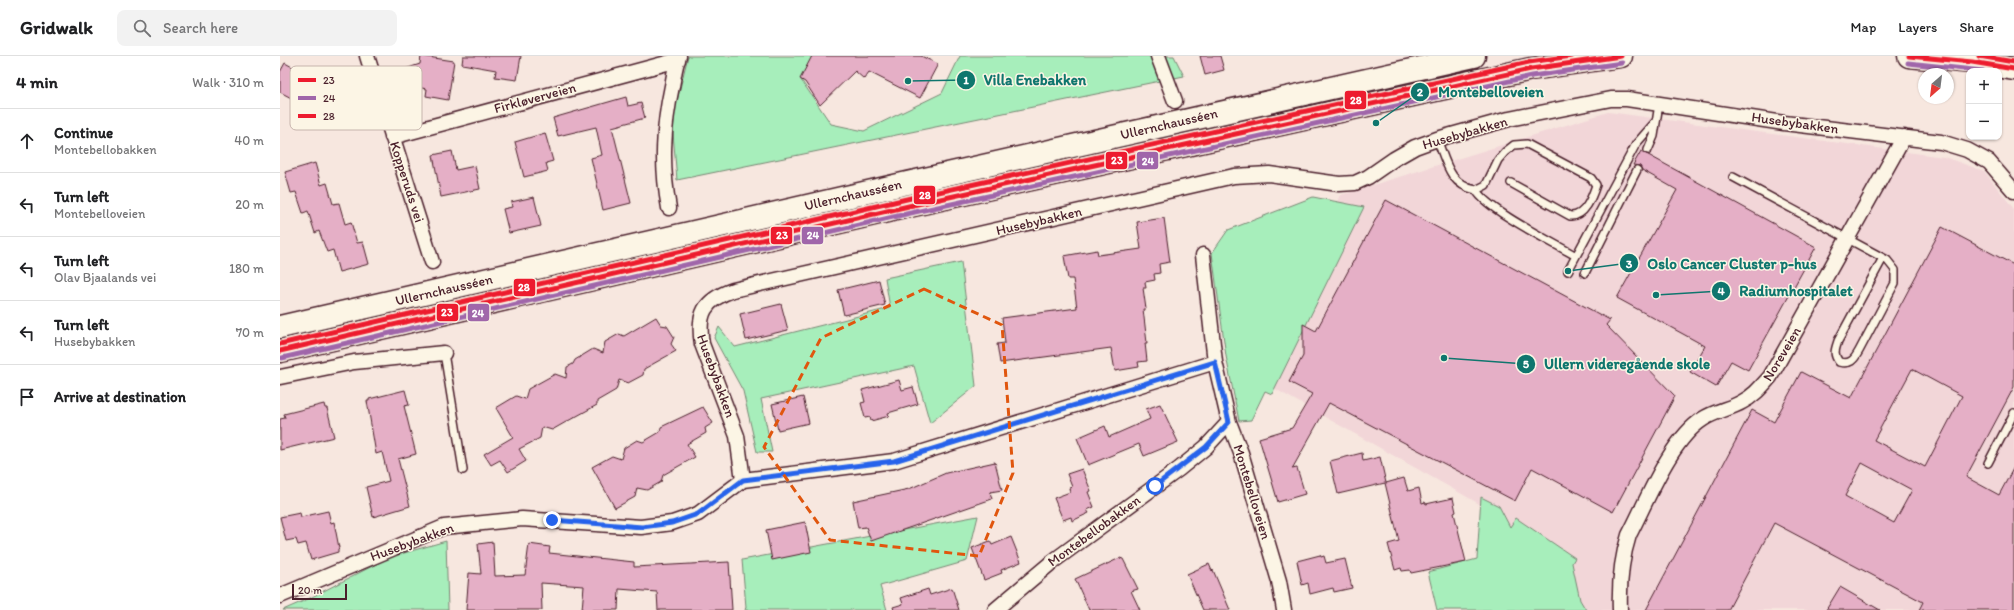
<!DOCTYPE html>
<html lang="en">
<head>
<meta charset="utf-8">
<style>
	:root { --surface:#fff; --page:#f2f2f2; --text:#202124; --muted:#757577; --line:#e0e0e0 }
	body { margin:0; font-family:Itim,sans-serif; background:var(--page); color:var(--text) }
	.controls { position:absolute; right:12px; top:12px; display:grid; overflow:hidden; border-radius:8px; box-shadow:0 1px 3px #0004 }
	.controls button { width:36px; height:36px; display:grid; place-items:center; padding:0; border:0; border-bottom:1px solid var(--line); background:var(--surface); color:var(--text); font:20px sans-serif }
	.compass { position:absolute; left:1638px; top:12px; width:36px; height:36px; border-radius:50%; background:var(--surface); box-shadow:0 1px 3px #0004; rotate:208deg }
	.scale { position:absolute; left:12px; bottom:10px; width:55px; box-sizing:border-box; padding-left:4px; border:2px solid #4a1f2b; border-top:0; font-size:11px; line-height:14px; white-space:nowrap; color:#4a1f2b; -webkit-text-stroke:3px #fcf5e5; paint-order:stroke }
	.stop { position:absolute; width:12px; height:12px; margin:-9px; border:3px solid #2563eb; border-radius:50%; background:#fff }
	.stop.end { background:#2563eb; border-color:#fff; box-shadow:0 1px 4px #0008 }
	.list { margin:0; padding:0; list-style:none }
	h2 { display:flex; justify-content:space-between; align-items:center; height:52px; margin:0; padding:0 16px; font-size:17px }
	h2 small { font-size:13px; font-weight:400; color:var(--muted) }
	.list li { display:grid; grid-template-columns:26px 1fr auto; gap:12px; align-items:center; box-sizing:border-box; height:64px; padding:0 16px; border-top:1px solid var(--line) }
	.list b { display:block; font-size:15px; white-space:nowrap }
	.list p { margin:0; font-size:13px; white-space:nowrap; color:var(--muted) }
	.list em { font-size:13px; font-style:normal; color:var(--muted) }
	.icon { flex:none; width:22px; height:22px; fill:none; stroke:currentColor; stroke-width:2; stroke-linecap:round; stroke-linejoin:round }
	.map { position:relative; flex:none; width:1734px; height:554px; overflow:hidden }
	header { display:flex; align-items:center; gap:24px; box-sizing:border-box; height:56px; padding:0 20px; background:var(--surface); border-bottom:1px solid var(--line) }
	header strong { font-size:19px }
	nav { display:flex; gap:22px; margin-inline-start:auto; font-size:14px }
	.search { width:280px; height:36px; background:var(--page); display:flex; align-items:center; gap:10px; box-sizing:border-box; padding:0 14px; border-radius:8px; color:var(--muted); font-size:15px }
	main { display:flex }
	aside { flex:1; background:var(--surface) }
	.map>svg:first-child { display:block }
	.built { fill:#f2d6d8 }
	.green { fill:#a7eebb; stroke:#788673 }
	.building { fill:#e5afc6; stroke:#4a1f2b; fill-rule:evenodd }
	.lines { fill:none; stroke-linecap:round; stroke-linejoin:round }
	.service-casing { stroke:#4a1f2b; stroke-width:10 }
	.minor-casing { stroke:#4a1f2b; stroke-width:17 }
	.trunk-casing { stroke:#4a1f2b; stroke-width:25 }
	.service { stroke:#fcf5e5; stroke-width:7 }
	.minor { stroke:#fcf5e5; stroke-width:14 }
	.trunk { stroke:#fcf5e5; stroke-width:22 }
	.bus-1-casing { stroke:#fcf5e5; stroke-width:8 }
	.bus-2-casing { stroke:#fcf5e5; stroke-width:8 }
	.bus-3-casing { stroke:#fcf5e5; stroke-width:8 }
	.bus-1 { stroke:#ed1b2f; stroke-width:5 }
	.bus-2 { stroke:#a066aa; stroke-width:5 }
	.bus-3 { stroke:#ed1b2f; stroke-width:5 }
	.route { stroke:#2563eb; stroke-width:5 }
	.marked { fill:none; stroke:#e0560e; stroke-width:3; stroke-dasharray:8 5; stroke-linejoin:round }
	.labels { text-anchor:middle; dominant-baseline:central; stroke-width:3; stroke-linejoin:round; paint-order:stroke }
	.street-label { font-size:14px; fill:#4a1f2b; stroke:#fcf5e5 }
	.key { fill:#fcf5e5; stroke:#c7b5ad; stroke-width:1 }
	.key-label { font-size:11px; fill:#4a1f2b }
	.leader { fill:none; stroke:#0f766e; stroke-width:1.5 }
	.callout-dot { fill:#0f766e; stroke:#fcf5e5; stroke-width:1.5 }
	.mark-label { font-size:12px; text-anchor:middle; font-weight:bold; fill:#fff }
	.callout-label { font-size:15px; text-anchor:middle; font-weight:bold; fill:#0f766e; stroke:#fcf5e5; stroke-width:3; stroke-linejoin:round; paint-order:stroke }
	.line-badge { stroke:#fcf5e5; stroke-width:1.5 }
	.badge-label { font-size:11px; text-anchor:middle; font-weight:bold; fill:#fff }
</style>
</head>
<body>
<header>
<strong>Gridwalk</strong>
<div class="search"><svg class="icon" aria-label="search" viewBox="0 0 24 24"><circle cx="10" cy="10" r="6"/><path d="M15 15l6 6"/></svg>Search here</div>
<nav><a>Map</a><a>Layers</a><a>Share</a></nav>
</header>
<main>
<aside>
<h2>4 min<small>Walk · 310 m</small></h2>
<ul class="list">
<li><svg class="icon" aria-label="ahead" viewBox="0 0 24 24"><path d="M12 20V5M6 11l6-6 6 6"/></svg><div><b>Continue</b><p>Montebellobakken</p></div><em>40 m</em></li>
<li><svg class="icon" aria-label="left" viewBox="0 0 24 24"><path d="M17 20v-9H6M10 6l-5 5 5 5"/></svg><div><b>Turn left</b><p>Montebelloveien</p></div><em>20 m</em></li>
<li><svg class="icon" aria-label="left" viewBox="0 0 24 24"><path d="M17 20v-9H6M10 6l-5 5 5 5"/></svg><div><b>Turn left</b><p>Olav Bjaalands vei</p></div><em>180 m</em></li>
<li><svg class="icon" aria-label="left" viewBox="0 0 24 24"><path d="M17 20v-9H6M10 6l-5 5 5 5"/></svg><div><b>Turn left</b><p>Husebybakken</p></div><em>70 m</em></li>
<li><svg class="icon" aria-label="arrive" viewBox="0 0 24 24"><path d="M6 21V4h12l-3 4 3 4H6"/></svg><div><b>Arrive at destination</b></div></li>
</ul>
</aside>
<div class="map">
<svg width="1734" height="554" viewBox="0 0 1734 554">
	<rect width="100%" height="100%" fill="#f7e7df"/>
	<filter id="ink" filterUnits="userSpaceOnUse"><feTurbulence type="fractalNoise" baseFrequency=".025" numOctaves="2"/><feDisplacementMap in="SourceGraphic" scale="8" xChannelSelector="R" yChannelSelector="G"/><feConvolveMatrix kernelMatrix="1 2 1 2 8 2 1 2 1" color-interpolation-filters="sRGB"/></filter>
	<g filter="url(#ink)">
		<path class="built" d="M1328,56L1664,101L1704,115L1734,153V554H1285L1196,446L981,325L1061,139Z"/>
		<path class="green" d="M408,0H545L521,24L551,68L584,75L662,37L680,0H894L904,20L397,124L392,65Z
			M1033,141L1084,151L992,338L985,335L971,364L959,365L946,300L932,197L948,174Z
			M681,206L696,330L650,367L634,310L481,343L492,396H477L463,335L434,282L439,271L455,291L610,252L605,222Z
			M1201,441L1219,450L1230,471L1236,462L1295,502L1292,507L1300,544L1306,554H1157L1148,516L1197,503Z
			M698,460L687,505L600,530L607,554H465L466,551L462,504Z
			M166,485L168,554H3L28,543L110,501Z"/>
		<path class="building" d="M141,0L174,5L168,44L146,40L147,33L126,29L110,35L105,20L140,8Z
			M183,0H241L237,24L215,21L216,14L182,8Z
			M532,0H641L658,8L640,42L589,16L584,23L575,15L540,49L525,26L520,23Z
			M920,0H940L944,14L925,19Z
			M5,7L49,31L36,55L0,36V16Z
			M346,41L348,50L361,47L365,62L332,71L351,147L323,154L311,102L322,99L316,71L278,80L273,62Z
			M265,77L273,105L266,107L268,115L244,121L235,86Z
			M172,95L176,114L195,110L200,133L161,141L153,99Z
			M1361,95L1536,191L1468,314L1451,305L1436,331L1410,316L1425,290L1337,242L1397,134L1362,114L1360,110L1353,109Z
			M35,107L41,129L47,127L53,148L59,147L65,168L71,166L77,187L83,186L89,208L59,216L53,194L47,196L39,175L35,177L28,155L23,157L16,136L11,137L5,116Z
			M254,141L261,170L229,177L223,153L232,151L231,146Z
			M1106,144L1330,264L1326,269L1395,340L1333,456L1252,412L1235,445L1049,347L1012,413L1017,412L1025,438L998,446L979,382L1012,372L1032,338L1009,326L1023,300V268L1036,275Z
			M884,162L890,206L879,208L880,217L874,218L875,224L865,226L866,232H863L866,253H863L867,287H865L867,305L858,306L859,311L835,315L831,292L720,307L717,288L725,287L722,262L797,252L793,223H788L784,200L817,194L818,199L861,193L857,166Z
			M1662,171L1734,209V331L1686,421L1719,439L1734,411V554H1639L1643,546L1494,467L1448,554H1366L1472,354L1494,366L1521,316L1571,342ZM1632,313L1682,340L1645,411L1594,384ZM1582,407L1632,434L1614,467L1565,440Z
			M599,224L605,249L564,259L558,234Z
			M501,248L508,274L466,284L460,258Z
			M376,261L381,269L387,270L394,281L391,288L396,295L364,313L363,319L348,327L339,324L336,334L317,345V349L286,366L272,374L262,371L260,382L239,393L246,405L228,416L220,404L211,409L204,398L233,381L216,352L236,340L245,343L248,333L275,318L286,322L287,311L293,308L295,304L313,293L323,297L325,286L339,278L344,280Z
			M619,324L622,334L633,331L638,348L608,357L609,360L591,365L590,361L585,362L581,347L585,346L582,334Z
			M125,334L129,349L124,350L136,398L118,403L130,450L93,461L86,431L109,425L102,396L96,398L87,345H89V343Z
			M523,341L529,367L498,374L492,348Z
			M44,348L45,352H47L54,381L0,394V363L5,362L4,358Z
			M880,348L898,386L864,400L859,388L808,409L797,382L825,370L829,381L870,363L866,353Z
			M423,351L433,367L425,372L426,377L407,388L415,401L383,419L381,426L367,434L357,432L355,441L335,452L312,411L332,400L341,403L344,392L357,384L363,386L380,376L381,371Z
			M1082,397L1083,405L1100,401L1106,427L1124,422L1128,435L1139,432L1142,447L1145,446L1146,448L1173,442L1176,456L1174,457L1186,506L1131,517L1130,514L1122,515L1121,512L1115,514L1108,488L1119,485L1105,427L1058,438L1050,405Z
			M715,406L722,434L710,436L712,443L591,485L586,471L578,472L573,445L629,433L666,417Z
			M802,413L811,435L808,436L814,451L807,454L809,457L792,465L791,461L783,464L774,442L790,436L789,432L792,431L787,418Z
			M48,455L51,467L54,466L59,492L58,493V496L31,504L26,487L18,489L16,483L6,485L0,461L20,457L21,461Z
			M525,466L531,496L492,504L486,474Z
			M731,481L741,506L721,514L722,517L704,524L692,492L710,485L712,489Z
			M213,486L215,520L245,519L249,488L270,491L269,497L354,506V511L449,506L452,554H378L377,536L339,533L338,554H302L304,530L261,527L262,554H186L189,517L201,518L198,488Z
			M1040,499L1041,501L1044,500L1046,507L1065,503L1072,532L1054,536L1053,532L1030,538L1028,527L1022,529L1017,505Z
			M840,502L843,503L858,533L851,535L860,554H809L795,523Z
			M929,508L932,515L933,514L950,554H923L907,518Z
			M1560,531L1600,554H1546Z
			M672,532L679,554H614L613,551L623,548L621,542L648,533L650,539Z"/>
		<g class="lines">
			<defs>
				<path id="service" d="M1157,83C1166,105 1169,129 1196,134L1206,129L1218,104L1225,96L1234,89L1247,88L1311,122L1316,129C1312,141 1305,161 1290,160L1231,127
					M1368,94L1374,80L1379,48
					M1453,121L1607,204L1615,214V227L1579,295C1574,304 1570,309 1559,306C1553,298 1555,294 1558,285L1603,202
					M1196,134C1207,154 1274,187 1296,200
					M1288,215L1356,88L1376,65
					M1305,217L1357,114
					M164,297L183,414
					M1708,407L1734,357"/>
				<path id="minor" d="M87,0L152,206
					M878,0L895,45
					M112,81L398,4
					M389,152C381,109 383,72 392,30C394,20 395,9 399,0
					M923,199L935,306L949,366L961,397L999,525L1004,554
					M0,321L74,306L164,297
					M463,424L614,405L935,306
					M0,540L164,471L242,463L361,471L392,467L418,458L463,424L457,380L422,288C417,258 424,244 453,234L954,120L989,118L1059,128L1075,127L1088,121L1114,103L1135,91L1157,83L1229,63L1331,43H1347L1504,67L1661,86L1687,94L1709,106L1734,135
					M715,554L772,506L899,413L926,391L949,366
					M1340,554C1339,528 1341,504 1349,479C1367,445 1390,384 1423,363C1435,355 1450,353 1462,346C1474,340 1481,331 1490,321L1624,81"/>
				<path id="trunk" d="M1629,0L1692,6L1734,13
					M0,271L623,128L1194,0
					M0,295L633,149L1251,13L1341,0"/>
			</defs>
			<use href="#service" class="service-casing"/>
			<use href="#minor" class="minor-casing"/>
			<use href="#trunk" class="trunk-casing"/>
			<use href="#service" class="service"/>
			<use href="#minor" class="minor"/>
			<use href="#trunk" class="trunk"/>
			<defs>
				<path id="bus-1" d="M1629,0L1692,6L1734,13
					M0,295L633,149L1251,13L1341,0"/>
				<path id="bus-2" d="M1628,7L1703,15
					M2,302L635,156L1252,20L1342,7"/>
				<path id="bus-3" d="M1699,0L1734,6
					M0,288L631,142L1249,6L1292,0"/>
			</defs>
			<use href="#bus-1" class="bus-1-casing"/>
			<use href="#bus-2" class="bus-2-casing"/>
			<use href="#bus-3" class="bus-3-casing"/>
			<use href="#bus-1" class="bus-1"/>
			<use href="#bus-2" class="bus-2"/>
			<use href="#bus-3" class="bus-3"/>
		</g>
	</g>
	<g class="lines" filter="url(#ink)">
		<path class="route" d="M272,464L362,471L392,467L418,458L463,424L614,405L935,306L949,366L926,391L875,430"/>
	</g>
	<path class="marked" d="M644,233L722,269L733,417L699,500L550,484L484,391L541,282Z"/>
	<g class="labels">
		<g class="street-label">
			<text transform="translate(255 42) rotate(-15)">Firkløverveien</text>
			<text transform="translate(1515 67) rotate(8)">Husebybakken</text>
			<text transform="translate(889 68) rotate(-13)">Ullernchausséen</text>
			<text transform="translate(1185 77) rotate(-16)">Husebybakken</text>
			<text transform="translate(127 126) rotate(72)">Kopperuds vei</text>
			<text transform="translate(573 139) rotate(-13)">Ullernchausséen</text>
			<text transform="translate(759 165) rotate(-13)">Husebybakken</text>
			<text transform="translate(164 234) rotate(-13)">Ullernchausséen</text>
			<text transform="translate(1502 298) rotate(-59)">Noreveien</text>
			<text transform="translate(436 320) rotate(70)">Husebybakken</text>
			<text transform="translate(972 436) rotate(73)">Montebelloveien</text>
			<text transform="translate(814 475) rotate(-36)">Montebellobakken</text>
			<text transform="translate(132 486) rotate(-20)">Husebybakken</text>
		</g>
	</g>
	<rect x="10" y="10" width="132" height="64" rx="6" class="key"/>
	<rect x="18" y="22" width="18" height="4" fill="#ed1b2f"/>
	<rect x="18" y="40" width="18" height="4" fill="#a066aa"/>
	<rect x="18" y="58" width="18" height="4" fill="#ed1b2f"/>
	<g class="key-label">
		<text x="43" y="28">23</text>
		<text x="43" y="46">24</text>
		<text x="43" y="64">28</text>
	</g>
	<path class="leader" d="M628 25L686 24M1096 67L1140 36M1288 215L1349 207M1376 239L1441 235M1164 302L1246 308"/>
	<g class="callout-dot">
		<circle cx="628" cy="25" r="4"/>
		<circle cx="1096" cy="67" r="4"/>
		<circle cx="1288" cy="215" r="4"/>
		<circle cx="1376" cy="239" r="4"/>
		<circle cx="1164" cy="302" r="4"/>
		<circle cx="686" cy="24" r="10"/>
		<circle cx="1140" cy="36" r="10"/>
		<circle cx="1349" cy="207" r="10"/>
		<circle cx="1441" cy="235" r="10"/>
		<circle cx="1246" cy="308" r="10"/>
	</g>
	<g class="mark-label">
		<text x="686" y="28">1</text>
		<text x="1140" y="40">2</text>
		<text x="1349" y="212">3</text>
		<text x="1441" y="239">4</text>
		<text x="1246" y="312">5</text>
	</g>
	<g class="callout-label">
		<text x="755" y="29">Villa Enebakken</text>
		<text x="1211" y="41">Montebelloveien</text>
		<text x="1452" y="213">Oslo Cancer Cluster p-hus</text>
		<text x="1516" y="240">Radiumhospitalet</text>
		<text x="1347" y="313">Ullern videregående skole</text>
	</g>
	<g class="line-badge">
		<rect x="1064" y="34" width="23" height="20" rx="4" fill="#ed1b2f"/>
		<rect x="825" y="95" width="23" height="19" rx="4" fill="#ed1b2f"/>
		<rect x="856" y="95" width="23" height="19" rx="4" fill="#a066aa"/>
		<rect x="633" y="129" width="23" height="20" rx="4" fill="#ed1b2f"/>
		<rect x="490" y="170" width="23" height="19" rx="4" fill="#ed1b2f"/>
		<rect x="521" y="170" width="23" height="19" rx="4" fill="#a066aa"/>
		<rect x="233" y="222" width="23" height="19" rx="4" fill="#ed1b2f"/>
		<rect x="156" y="247" width="23" height="19" rx="4" fill="#ed1b2f"/>
		<rect x="187" y="247" width="23" height="19" rx="4" fill="#a066aa"/>
	</g>
	<g class="badge-label">
		<text x="1076" y="48">28</text>
		<text x="837" y="108">23</text>
		<text x="868" y="109">24</text>
		<text x="645" y="143">28</text>
		<text x="502" y="183">23</text>
		<text x="533" y="183">24</text>
		<text x="244" y="235">28</text>
		<text x="167" y="260">23</text>
		<text x="198" y="261">24</text>
	</g>
</svg>
<div class="controls">
<button>+</button>
<button>−</button>
</div>
<svg class="compass" viewBox="-18 -18 36 36"><path d="M0-13l5 13h-10z" fill="#e53935"/><path d="M0 13l5-13h-10z" fill="#757577"/></svg>
<div class="scale">20 m</div>
<div class="stop" style="left:875px;top:430px"></div>
<div class="stop end" style="left:272px;top:464px"></div>
</div>
</main>
</body>
</html>
